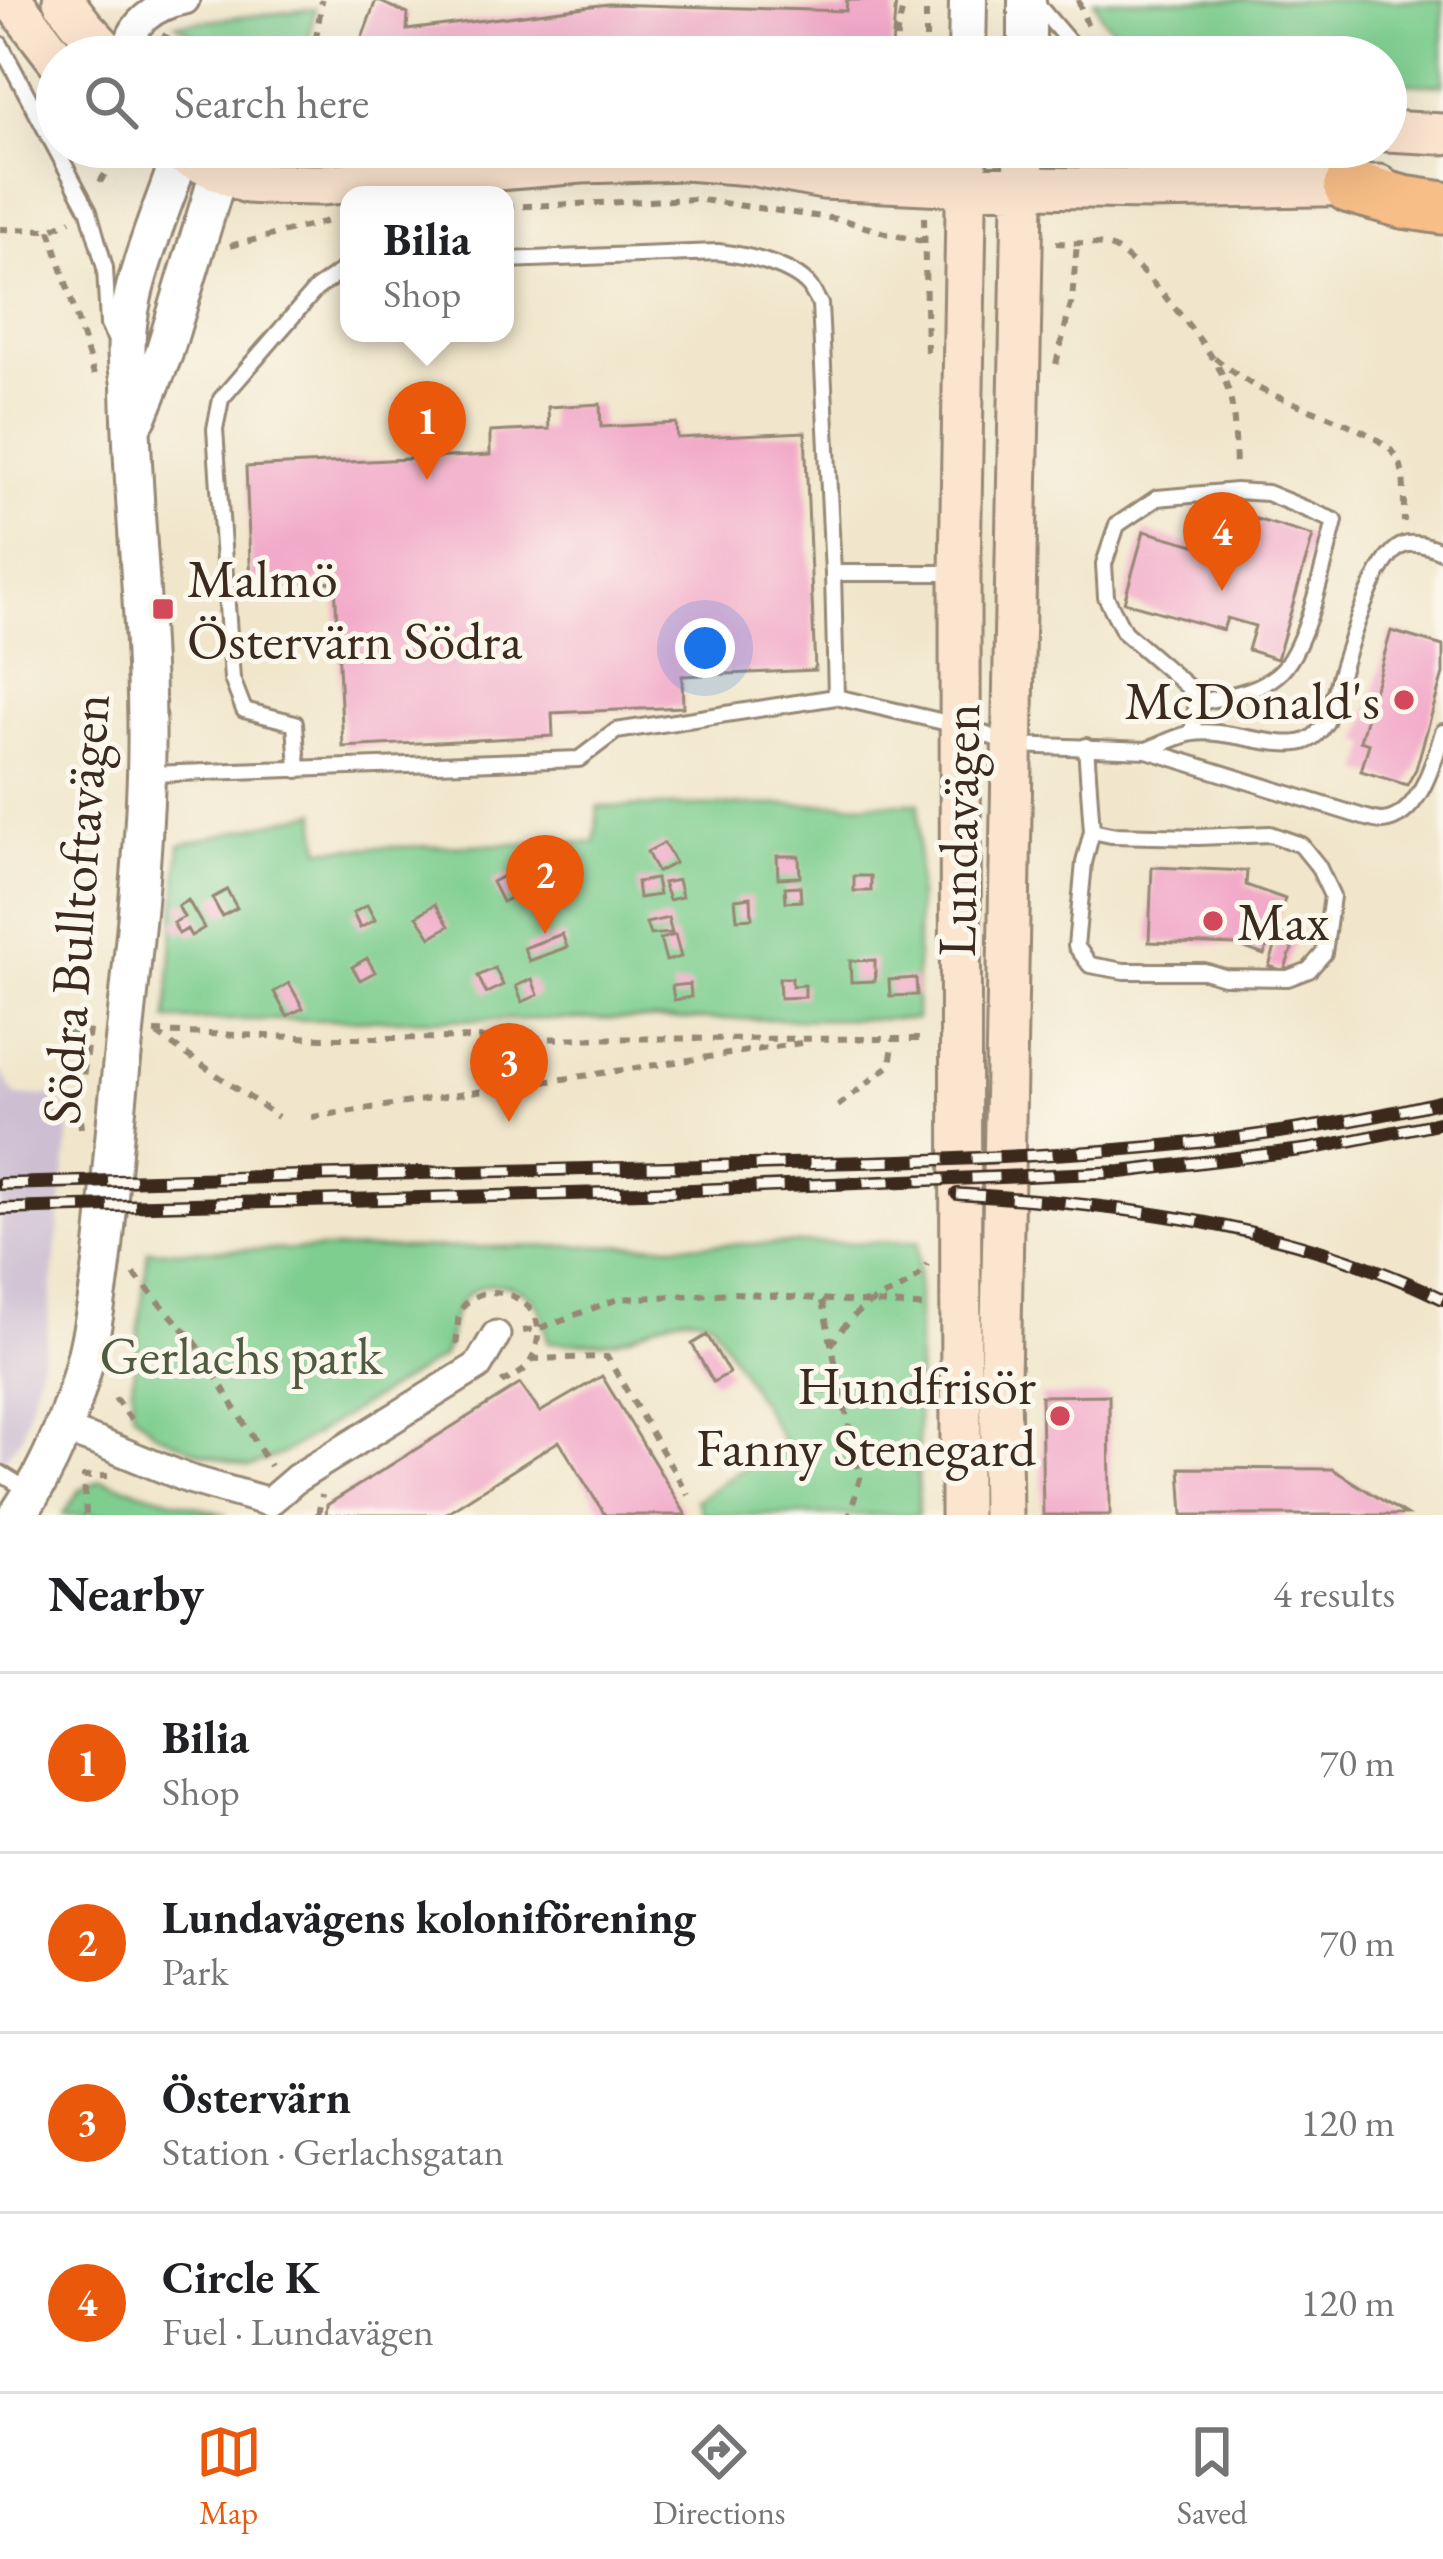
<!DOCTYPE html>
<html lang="en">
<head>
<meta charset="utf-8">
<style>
	:root { --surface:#fff; --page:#f2f2f2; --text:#202124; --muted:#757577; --line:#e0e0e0; --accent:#ea580c }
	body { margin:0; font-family:"EB Garamond",serif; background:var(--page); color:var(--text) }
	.you { position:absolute; left:705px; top:648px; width:42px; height:42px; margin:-30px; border:9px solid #fff; border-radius:50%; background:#1a73e8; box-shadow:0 0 0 18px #1a73e833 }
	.badge { display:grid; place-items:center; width:78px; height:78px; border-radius:50%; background:var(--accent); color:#fff; font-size:39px; font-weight:700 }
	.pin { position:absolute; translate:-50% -99px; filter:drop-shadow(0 3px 6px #0008) }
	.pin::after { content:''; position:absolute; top:63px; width:42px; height:36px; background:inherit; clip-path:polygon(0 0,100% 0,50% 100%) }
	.popup { position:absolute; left:340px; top:186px; width:174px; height:156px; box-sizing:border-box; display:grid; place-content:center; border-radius:24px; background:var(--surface); filter:drop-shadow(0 3px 9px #0005); font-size:39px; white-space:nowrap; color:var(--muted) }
	.popup b { font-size:45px; color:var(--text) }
	.popup::after { content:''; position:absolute; left:50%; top:100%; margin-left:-24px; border:24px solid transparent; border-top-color:var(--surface) }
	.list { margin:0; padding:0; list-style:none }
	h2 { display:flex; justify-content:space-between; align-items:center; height:156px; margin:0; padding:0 48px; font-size:51px }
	h2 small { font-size:39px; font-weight:400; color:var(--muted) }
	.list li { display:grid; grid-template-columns:78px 1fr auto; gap:36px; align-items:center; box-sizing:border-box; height:180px; padding:0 48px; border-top:3px solid var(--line) }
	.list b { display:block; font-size:45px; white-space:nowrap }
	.list p { margin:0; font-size:39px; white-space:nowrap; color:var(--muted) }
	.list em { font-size:39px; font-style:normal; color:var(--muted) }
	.icon { flex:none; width:66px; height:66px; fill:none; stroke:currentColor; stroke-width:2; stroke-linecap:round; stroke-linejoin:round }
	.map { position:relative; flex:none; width:1443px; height:1515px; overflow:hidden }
	.search { position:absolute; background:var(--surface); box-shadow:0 12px 48px #0002; left:36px; right:36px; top:36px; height:132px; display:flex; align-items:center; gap:30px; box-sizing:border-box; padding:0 42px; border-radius:66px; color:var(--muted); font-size:45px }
	.sheet { height:876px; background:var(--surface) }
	nav { display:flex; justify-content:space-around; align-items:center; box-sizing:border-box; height:168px; border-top:3px solid var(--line); background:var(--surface); font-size:33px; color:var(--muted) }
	nav a { display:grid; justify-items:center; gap:6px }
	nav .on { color:var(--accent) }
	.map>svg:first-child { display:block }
	.industrial { fill:#cdbed2 }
	.green { fill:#7ece8f; stroke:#5c7c56; stroke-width:3 }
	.building { fill:#f2aac9 }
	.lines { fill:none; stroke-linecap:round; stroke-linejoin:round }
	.service-casing { stroke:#968874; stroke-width:20 }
	.minor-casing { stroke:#968874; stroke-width:33 }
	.tertiary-casing { stroke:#968874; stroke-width:42 }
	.secondary-casing { stroke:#968874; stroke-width:45 }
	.motorway-casing { stroke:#968874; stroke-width:57 }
	.path { stroke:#968874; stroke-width:6; stroke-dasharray:9 9; stroke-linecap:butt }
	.service { stroke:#fff; stroke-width:14 }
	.minor { stroke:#fff; stroke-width:27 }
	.tertiary { stroke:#fff; stroke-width:36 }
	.secondary { stroke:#fce5cf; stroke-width:39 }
	.motorway { stroke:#f7be87; stroke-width:51 }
	.rail-casing { stroke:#3b2a1e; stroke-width:14 }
	.rail { stroke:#fbf7ec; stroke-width:9; stroke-dasharray:27; stroke-linecap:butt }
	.tree { fill:#989a7f }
	.poi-dot { fill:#d1495b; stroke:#fbf7ec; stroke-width:4.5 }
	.labels { text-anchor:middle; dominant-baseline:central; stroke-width:10; stroke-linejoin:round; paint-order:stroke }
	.poi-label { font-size:54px; fill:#3b2a1e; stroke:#fbf7ec; text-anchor:start }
	.street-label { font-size:54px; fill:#3b2a1e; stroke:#fbf7ec }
	.park-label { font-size:54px; fill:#4f5b40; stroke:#fbf7ec }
</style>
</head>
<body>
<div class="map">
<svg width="1443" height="1515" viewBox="0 0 1443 1515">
	<rect width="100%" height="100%" fill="#fbf7ec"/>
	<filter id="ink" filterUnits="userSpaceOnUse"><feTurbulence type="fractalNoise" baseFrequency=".00833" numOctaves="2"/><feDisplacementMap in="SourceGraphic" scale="24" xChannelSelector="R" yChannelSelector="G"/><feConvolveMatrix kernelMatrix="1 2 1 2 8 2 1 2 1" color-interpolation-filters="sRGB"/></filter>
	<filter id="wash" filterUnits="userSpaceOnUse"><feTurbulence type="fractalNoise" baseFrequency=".004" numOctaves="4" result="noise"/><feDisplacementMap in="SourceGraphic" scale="48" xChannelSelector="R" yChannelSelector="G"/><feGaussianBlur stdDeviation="2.7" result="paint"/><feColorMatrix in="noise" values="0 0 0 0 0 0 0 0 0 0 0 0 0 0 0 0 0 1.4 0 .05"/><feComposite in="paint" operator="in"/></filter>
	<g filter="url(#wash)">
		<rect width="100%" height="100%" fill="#f1e6cb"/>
		<path class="industrial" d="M0,1069L16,1096H51L71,1115L46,1342L22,1436L0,1464Z"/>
		<path class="green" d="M1094,0H1443V85L1386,82V57H1143L1104,20Z
			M315,9L306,57H231L176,24Z
			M919,803L916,1019L167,1020L180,845L316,812L320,849L595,842L598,807Z
			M918,1242V1515H703L696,1500L784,1442L711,1321C675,1305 651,1332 618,1340C596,1345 570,1342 548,1342C546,1328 543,1308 531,1297C511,1279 477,1280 461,1302C448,1318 453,1340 442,1357L280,1455L249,1467L198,1452L154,1432L133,1412L132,1386L148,1251Z
			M101,1480L226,1515H63L79,1491Z"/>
		<g id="blocks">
			<path class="building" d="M376,0L408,14L407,30L608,4L846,11L847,0H896L892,48L887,57H355Z
				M600,404L601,427L676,423L677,438L805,432L815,670L682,676L683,707L552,713L553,736L343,747L335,582L251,586L246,467L490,455V432L549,429L548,407Z
				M1256,519L1313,536L1277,659L1248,650L1255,626L1227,618L1223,630L1124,602L1144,531L1245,559Z
				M1391,631L1443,646V674L1416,769L1407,785L1361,771L1369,744L1360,741Z
				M664,843L675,863L657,872L647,852Z
				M777,856H799L800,877L778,878Z
				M1152,867L1247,871L1246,885L1285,899L1264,955L1237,945L1149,942Z
				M507,874L518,894L502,902L492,882Z
				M854,876H871V891H854Z
				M656,879L659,895L639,898L637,882Z
				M678,880L682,897L669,900L663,883Z
				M800,886L801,901L786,902L785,887Z
				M227,890L237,908L222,916L212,898Z
				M751,897L752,918L737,919L735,899Z
				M188,900L204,928L191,936L187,929L179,934L173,923L184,917L178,906Z
				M435,904L449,926L431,937L417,916Z
				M367,905L375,920L360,928L353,913Z
				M668,918L672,933L650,935L646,923Z
				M1280,932L1296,938L1284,971L1269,966Z
				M562,934L567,947L529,961L524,948Z
				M675,935L681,957L666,961L660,939Z
				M367,958L375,972L360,980L352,967Z
				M875,960V981L851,982L850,961Z
				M495,968L503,985L486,993L478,976Z
				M779,978H792V986L805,985V997L780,998Z
				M916,978L917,995L890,996L889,980Z
				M532,979L538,995L522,1002L516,986Z
				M289,983L303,1008L287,1016L274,992Z
				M690,984L691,997L674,1000L672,986Z
				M707,1335L729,1373L713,1382L692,1344Z
				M602,1376L686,1515H605L559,1441L443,1515H326L327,1505L520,1384L540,1412Z
				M1109,1395L1110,1515H1043L1041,1396Z
				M1180,1468L1332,1469L1406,1515H1183Z"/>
		</g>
	</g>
	<g filter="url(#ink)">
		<use href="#blocks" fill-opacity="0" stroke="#968874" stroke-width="3"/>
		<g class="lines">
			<defs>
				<path id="service" d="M1035,2L1082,57
					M0,44L89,211L105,268L108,325L117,342
					M505,260L718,252C745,255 792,265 810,287C811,288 819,303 820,304L833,573L836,697L961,726L1015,745L1147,750L1363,817C1369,818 1376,821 1383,821C1420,817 1434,760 1443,732
					M833,573H955
					M1192,733L1197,703C1225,696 1256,693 1278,674C1307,650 1325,558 1335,521L1267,493L1236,491L1157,498L1117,525L1104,564L1106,597L1124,632L1188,687L1197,703
					M1086,746L1092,831L1084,863L1076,946L1090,965L1124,971H1204L1224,977L1288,978L1309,970L1324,953L1332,896L1318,866L1301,845L1270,834L1198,837L1111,835L1092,831
					M1149,749C1163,744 1179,735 1193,733C1226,728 1281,751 1306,741C1315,738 1321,730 1326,722C1338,683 1367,570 1398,548C1410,539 1431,546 1443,552
					M298,770L295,723L244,710L232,679L215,429L221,399L316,289L344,269H349
					M151,774L579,759L616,731L836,697
					M0,1473L31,1492"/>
				<path id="minor" d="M128,57C126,24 156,5 185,0
					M64,1430L98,1442L189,1479L269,1502L297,1478L478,1366L496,1335"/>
				<path id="tertiary" d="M967,57L968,0
					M1027,57V0
					M138,417L164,353L219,172L224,147
					M18,1515C98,1396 102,1268 115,1130C126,1012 142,895 146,776C150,645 132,514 130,383C113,306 161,220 183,147"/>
				<path id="secondary" d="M12,0L57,59
					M63,0L83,26L112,57
					M1386,131L1443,134
					M165,147L247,183L265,184L320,185L582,163L685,160L750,165L823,179L967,186L1148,189L1379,185
					M961,1515L960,573L967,147
					M1002,1515L1000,1380L1024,147"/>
				<path id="motorway" d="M1350,187L1403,202L1443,208"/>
			</defs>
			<use href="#service" class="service-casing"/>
			<use href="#minor" class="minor-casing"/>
			<use href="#tertiary" class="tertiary-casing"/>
			<use href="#secondary" class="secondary-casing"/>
			<use href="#motorway" class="motorway-casing"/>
			<path class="path" d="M1078,0L1089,30
				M162,35L201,57
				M313,57L322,0
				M896,57L897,32L905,0
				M926,57V0
				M100,182L122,147
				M505,207L695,199L843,220L888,234L923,241
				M924,217L927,353
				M0,229L50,230L71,220
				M50,230L94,375
				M1056,243C1074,244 1095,241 1112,248C1138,258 1211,349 1223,376C1236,405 1235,439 1236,470
				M230,246L328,221
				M1215,358C1230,370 1245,381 1262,390C1297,407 1375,427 1397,457C1407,472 1403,504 1404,522
				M1056,364L1072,300L1077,244
				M154,1032L323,1038L927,1039
				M157,1034L278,1117
				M838,1106L890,1065L894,1039
				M312,1117L801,1043
				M81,1128L79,1110L90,1022
				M134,1274L195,1342L270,1466
				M822,1301L860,1478L850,1515
				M523,1331L540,1328L618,1299L734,1293L930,1307
				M456,1344C458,1335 457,1324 459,1315C474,1273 549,1293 537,1343C536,1351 531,1363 525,1369C519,1375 508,1379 501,1383
				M831,1345C842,1329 854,1312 871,1303C894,1290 913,1288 927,1264
				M531,1359L607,1357L688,1495
				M802,1383L821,1391L840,1392
				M115,1398L135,1425
				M86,1515L84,1477L108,1476
				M318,1515L322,1495"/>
			<use href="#service" class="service"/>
			<use href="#minor" class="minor"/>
			<use href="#tertiary" class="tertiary"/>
			<use href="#secondary" class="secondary"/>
			<use href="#motorway" class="motorway"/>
			<defs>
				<path id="rail" d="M0,1184C249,1177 497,1171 746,1165C978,1159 1216,1156 1443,1101
					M957,1194C1124,1205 1291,1225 1443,1299
					M0,1209L643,1192L1121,1172L1310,1149L1443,1122"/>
			</defs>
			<use href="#rail" class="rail-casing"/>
			<use href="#rail" class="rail"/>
		</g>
		<circle class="tree" cx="70" cy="1031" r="10"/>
	</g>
	<g class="poi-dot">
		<rect x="151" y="597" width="24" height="24" rx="6"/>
		<circle cx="1404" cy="700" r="12"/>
		<circle cx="1213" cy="921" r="12"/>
		<circle cx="1060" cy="1416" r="12"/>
	</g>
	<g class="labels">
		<g class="poi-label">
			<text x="187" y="578">Malmö<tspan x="187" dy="62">Östervärn Södra</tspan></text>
			<text x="1380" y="700" text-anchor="end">McDonald's</text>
			<text x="1237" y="921">Max</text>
			<text x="1036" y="1385" text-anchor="end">Hundfrisör<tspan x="1036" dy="62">Fanny Stenegard</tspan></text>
		</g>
		<g class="street-label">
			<text transform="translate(958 830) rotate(-89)">Lundavägen</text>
			<text transform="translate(75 909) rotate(-86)">Södra Bulltoftavägen</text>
		</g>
		<g class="park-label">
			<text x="241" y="1355">Gerlachs park</text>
		</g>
	</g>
</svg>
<div class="you"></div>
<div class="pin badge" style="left:427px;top:480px">1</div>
<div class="popup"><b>Bilia</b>Shop</div>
<div class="pin badge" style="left:545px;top:934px">2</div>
<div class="pin badge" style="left:509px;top:1122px">3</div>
<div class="pin badge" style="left:1222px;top:591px">4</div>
<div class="search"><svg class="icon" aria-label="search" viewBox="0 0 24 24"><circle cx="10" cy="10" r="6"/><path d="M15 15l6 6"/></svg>Search here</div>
</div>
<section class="sheet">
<h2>Nearby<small>4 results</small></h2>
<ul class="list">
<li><span class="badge">1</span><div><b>Bilia</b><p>Shop</p></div><em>70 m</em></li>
<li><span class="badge">2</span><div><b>Lundavägens koloniförening</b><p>Park</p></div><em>70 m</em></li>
<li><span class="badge">3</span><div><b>Östervärn</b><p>Station · Gerlachsgatan</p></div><em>120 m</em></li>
<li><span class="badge">4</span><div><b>Circle K</b><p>Fuel · Lundavägen</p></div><em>120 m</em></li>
</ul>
</section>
<nav>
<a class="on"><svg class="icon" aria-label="map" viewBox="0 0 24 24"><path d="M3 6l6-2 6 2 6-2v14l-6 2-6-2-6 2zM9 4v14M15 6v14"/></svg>Map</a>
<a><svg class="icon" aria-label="directions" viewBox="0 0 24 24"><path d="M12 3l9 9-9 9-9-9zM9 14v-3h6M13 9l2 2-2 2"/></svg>Directions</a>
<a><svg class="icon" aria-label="saved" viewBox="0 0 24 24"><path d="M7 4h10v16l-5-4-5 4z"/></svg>Saved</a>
</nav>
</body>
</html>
